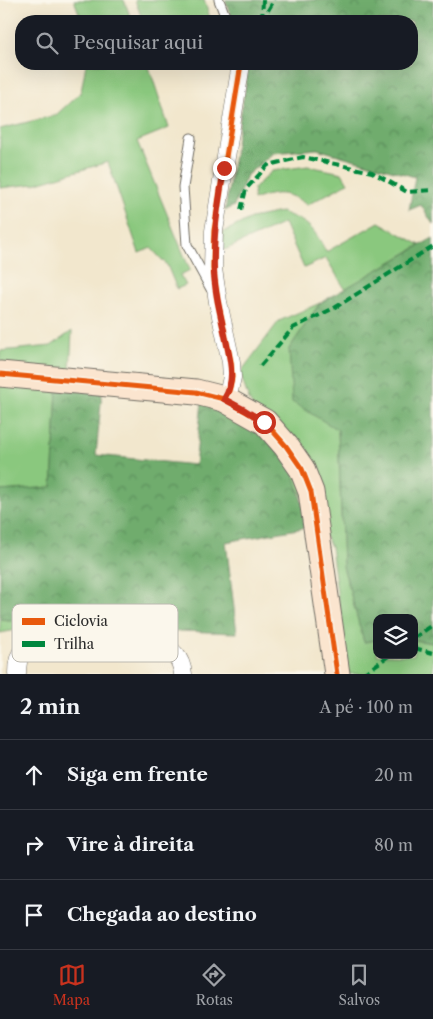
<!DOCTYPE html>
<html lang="pt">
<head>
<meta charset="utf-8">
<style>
	:root { --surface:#171b24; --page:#20242c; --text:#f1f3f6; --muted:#9ea1a6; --line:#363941; --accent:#c8321e }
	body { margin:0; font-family:"Libre Caslon Text",serif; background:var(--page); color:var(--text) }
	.controls { position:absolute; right:15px; bottom:15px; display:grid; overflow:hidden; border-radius:10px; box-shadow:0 5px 20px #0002 }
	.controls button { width:45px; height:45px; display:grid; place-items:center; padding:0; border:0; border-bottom:1px solid var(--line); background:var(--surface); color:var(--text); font:25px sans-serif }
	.stop { position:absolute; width:15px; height:15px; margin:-11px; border:4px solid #c8321e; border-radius:50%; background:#fff }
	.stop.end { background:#c8321e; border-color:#fff; box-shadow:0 1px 5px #0008 }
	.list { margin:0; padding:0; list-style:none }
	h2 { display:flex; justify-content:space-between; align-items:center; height:65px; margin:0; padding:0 20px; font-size:21px }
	h2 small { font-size:16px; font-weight:400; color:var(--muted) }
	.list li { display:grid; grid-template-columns:32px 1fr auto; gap:15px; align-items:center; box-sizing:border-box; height:70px; padding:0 20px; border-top:1px solid var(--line) }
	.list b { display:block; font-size:19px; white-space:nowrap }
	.list em { font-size:16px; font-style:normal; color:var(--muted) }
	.icon { flex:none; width:28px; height:28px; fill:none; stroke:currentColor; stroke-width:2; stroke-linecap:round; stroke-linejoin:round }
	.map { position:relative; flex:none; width:433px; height:674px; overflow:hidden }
	.search { position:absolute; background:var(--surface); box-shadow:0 5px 20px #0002; left:15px; right:15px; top:15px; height:55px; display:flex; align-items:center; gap:12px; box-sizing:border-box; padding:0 18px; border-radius:20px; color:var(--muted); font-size:19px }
	.sheet { height:275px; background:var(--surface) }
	nav { display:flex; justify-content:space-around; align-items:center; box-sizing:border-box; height:70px; border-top:1px solid var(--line); background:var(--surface); font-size:14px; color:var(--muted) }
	nav a { display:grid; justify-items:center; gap:2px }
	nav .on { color:var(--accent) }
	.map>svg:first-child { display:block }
	.green { fill:#8ac87e; stroke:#5a7a54 }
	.forest { fill:url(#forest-crowns); stroke:#4d6c4c }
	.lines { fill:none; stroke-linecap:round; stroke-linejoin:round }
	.lane-casing { stroke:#716d64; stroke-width:11 }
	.street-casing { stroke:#716d64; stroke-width:19 }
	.secondary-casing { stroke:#716d64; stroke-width:27 }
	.lane { stroke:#fff; stroke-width:9 }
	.street { stroke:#fff; stroke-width:18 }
	.secondary { stroke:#fbe5cf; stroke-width:25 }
	.quiet { stroke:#00873e; stroke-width:4; stroke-dasharray:8 4; stroke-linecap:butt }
	.cycleway-casing { stroke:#fbf7ec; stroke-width:8 }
	.cycleway { stroke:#e8590c; stroke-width:5 }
	.route { stroke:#c8321e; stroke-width:6 }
	.key { fill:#fbf7ec; stroke:#bdbab2; stroke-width:1 }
	.key-label { font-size:14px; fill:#2b2b2b }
</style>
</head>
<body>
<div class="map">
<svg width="433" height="674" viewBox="0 0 433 674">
	<defs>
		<pattern id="forest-crowns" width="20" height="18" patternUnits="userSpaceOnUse" patternTransform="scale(1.25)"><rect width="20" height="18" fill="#6fac6d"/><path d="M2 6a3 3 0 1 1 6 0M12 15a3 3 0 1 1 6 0" fill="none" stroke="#5b8c5a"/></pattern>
	</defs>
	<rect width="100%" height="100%" fill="#fbf7ec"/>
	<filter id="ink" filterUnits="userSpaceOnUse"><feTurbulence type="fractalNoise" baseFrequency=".02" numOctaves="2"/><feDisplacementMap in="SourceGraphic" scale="10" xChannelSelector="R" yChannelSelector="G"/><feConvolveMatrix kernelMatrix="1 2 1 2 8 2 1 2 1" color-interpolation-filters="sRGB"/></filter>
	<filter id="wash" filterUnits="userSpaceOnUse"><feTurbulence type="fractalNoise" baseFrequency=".0096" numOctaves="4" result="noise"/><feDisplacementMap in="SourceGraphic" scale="20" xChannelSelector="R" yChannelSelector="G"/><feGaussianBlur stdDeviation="1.12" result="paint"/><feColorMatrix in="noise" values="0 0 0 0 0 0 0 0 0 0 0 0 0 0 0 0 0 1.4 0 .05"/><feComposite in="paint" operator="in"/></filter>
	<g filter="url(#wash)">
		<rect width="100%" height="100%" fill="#f2e7cd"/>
		<path class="green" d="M74,0H124L132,21H82Z
			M135,0H204L211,21H143Z
			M86,64H148L169,128L137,141L190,270L180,275L186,285L177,289L167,265L151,248L139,253L108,162L34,184L0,188V129L56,115L81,92Z
			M308,166L342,173L348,183L307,205C286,190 276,192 253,200L254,188L272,171Z
			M281,212C308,222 313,226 326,252L379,222L420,245L345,289L326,258L304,268L284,223L220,252L222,233L251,218Z
			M320,303L289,349L338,429L343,566L364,642L377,640V655H414V640L433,643V674H348L331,547L249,400L240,373L279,321Z
			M72,331L70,371L0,366V351L51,346Z
			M0,385L57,389L52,488L0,491V424L2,423L0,421Z
			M0,619L50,624L0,633Z"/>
		<path class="forest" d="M225,0H433V224L421,205L409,210L415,177L317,149L273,153L247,175L234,206L225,211L249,64H412V21H233Z
			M433,238V643L414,640V618H377V640L364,642L343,566L338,430L292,402L289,349L320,303Z
			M57,389L102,392L96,455L195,465L202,402L238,414L271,442L294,474L309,527L226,542L237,633L89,628L0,619V491L52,487Z"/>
	</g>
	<g filter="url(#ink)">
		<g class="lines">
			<defs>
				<path id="lane" d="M219,0L227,21
					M191,138L183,187L187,245L211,289"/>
				<path id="street" d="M224,399L229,391L232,377L231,362L218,302L213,269L214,231L241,64
					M17,674C17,652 24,644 45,641L159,646C174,650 181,658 183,674"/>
				<path id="secondary" d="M0,374L196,392L224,399L265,422L286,446L302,469L311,492L337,674"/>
			</defs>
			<use href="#lane" class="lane-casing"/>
			<use href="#street" class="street-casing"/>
			<use href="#secondary" class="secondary-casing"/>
			<use href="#lane" class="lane"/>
			<use href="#street" class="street"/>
			<use href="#secondary" class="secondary"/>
			<path class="quiet" d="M262,20L263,0
				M262,21L274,0
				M241,210L246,189L268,165L303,157L372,172L407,192L433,190
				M260,366L293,328L336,307L433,246
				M414,638L433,625
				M414,648L433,653
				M363,674L390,655"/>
			<defs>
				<path id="cycleway" d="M0,374L196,392L224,399L265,422L286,446L302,469L311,492L337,674
					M224,399L229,391L232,377L231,362L218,302L213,269L214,231L241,64"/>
			</defs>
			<use href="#cycleway" class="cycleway-casing"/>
			<use href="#cycleway" class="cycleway"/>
		</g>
	</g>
	<g class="lines" filter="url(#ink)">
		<path class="route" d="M224,168C219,201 213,234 214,268C214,292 221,316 226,340C230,360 236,380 224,399L245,410L264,422"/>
	</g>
	<rect x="12" y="604" width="166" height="58" rx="8" class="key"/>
	<rect x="22" y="618" width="23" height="7" fill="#e8590c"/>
	<rect x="22" y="641" width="23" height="6" fill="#00873e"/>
	<g class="key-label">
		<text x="54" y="626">Ciclovia</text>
		<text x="54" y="649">Trilha</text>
	</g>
</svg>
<div class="controls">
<button><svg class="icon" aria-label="layers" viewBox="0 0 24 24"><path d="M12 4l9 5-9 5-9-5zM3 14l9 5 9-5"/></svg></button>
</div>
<div class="stop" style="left:264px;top:422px"></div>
<div class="stop end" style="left:224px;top:168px"></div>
<div class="search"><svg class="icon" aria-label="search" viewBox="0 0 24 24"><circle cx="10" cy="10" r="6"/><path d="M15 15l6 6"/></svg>Pesquisar aqui</div>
</div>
<section class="sheet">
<h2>2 min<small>A pé · 100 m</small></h2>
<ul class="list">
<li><svg class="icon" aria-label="ahead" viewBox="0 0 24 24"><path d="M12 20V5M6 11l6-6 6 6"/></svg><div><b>Siga em frente</b></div><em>20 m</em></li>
<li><svg class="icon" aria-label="right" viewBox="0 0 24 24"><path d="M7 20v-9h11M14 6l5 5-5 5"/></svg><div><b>Vire à direita</b></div><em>80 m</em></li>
<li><svg class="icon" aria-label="arrive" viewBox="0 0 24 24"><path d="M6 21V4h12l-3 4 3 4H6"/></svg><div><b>Chegada ao destino</b></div></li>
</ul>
</section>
<nav>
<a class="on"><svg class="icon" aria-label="map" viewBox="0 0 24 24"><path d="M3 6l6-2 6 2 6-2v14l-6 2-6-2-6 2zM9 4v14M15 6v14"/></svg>Mapa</a>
<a><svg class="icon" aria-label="directions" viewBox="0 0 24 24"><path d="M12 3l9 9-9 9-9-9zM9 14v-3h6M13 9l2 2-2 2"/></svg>Rotas</a>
<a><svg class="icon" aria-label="saved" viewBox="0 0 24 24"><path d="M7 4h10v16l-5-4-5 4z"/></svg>Salvos</a>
</nav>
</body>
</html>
